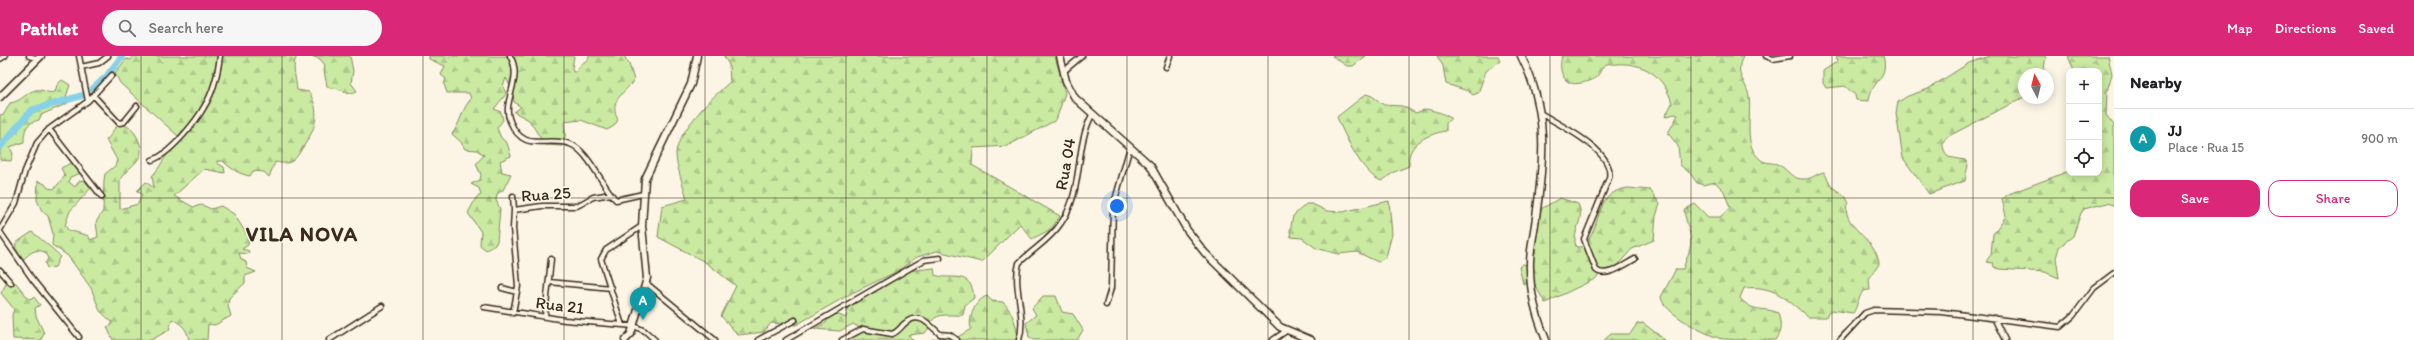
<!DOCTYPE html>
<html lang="en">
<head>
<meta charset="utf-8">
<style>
	:root { --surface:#fff; --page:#f6f6f6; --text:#202124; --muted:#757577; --line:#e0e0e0; --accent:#db2777 }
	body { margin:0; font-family:Itim,sans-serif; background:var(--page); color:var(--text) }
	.controls { position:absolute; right:12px; top:12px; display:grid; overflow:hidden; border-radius:8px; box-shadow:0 2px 10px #0003 }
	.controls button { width:36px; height:36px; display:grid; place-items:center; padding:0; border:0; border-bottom:1px solid var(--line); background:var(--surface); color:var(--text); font:20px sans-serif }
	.compass { position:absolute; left:2018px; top:12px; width:36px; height:36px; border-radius:50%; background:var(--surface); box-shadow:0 2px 10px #0003; rotate:353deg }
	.you { position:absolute; left:1117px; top:150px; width:14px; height:14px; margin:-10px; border:3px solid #fff; border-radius:50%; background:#1a73e8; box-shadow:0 0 0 6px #1a73e833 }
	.badge { display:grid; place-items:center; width:26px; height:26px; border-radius:50%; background:var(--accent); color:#fff; font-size:13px; font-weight:700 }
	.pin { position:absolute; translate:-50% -33px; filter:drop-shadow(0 1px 2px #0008) }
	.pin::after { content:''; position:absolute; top:21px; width:14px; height:12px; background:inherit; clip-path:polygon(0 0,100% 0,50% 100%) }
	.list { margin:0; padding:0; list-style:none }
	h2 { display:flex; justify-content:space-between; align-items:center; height:52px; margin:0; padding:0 16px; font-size:17px }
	h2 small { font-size:13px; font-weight:400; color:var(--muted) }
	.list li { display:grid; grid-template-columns:26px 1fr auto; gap:12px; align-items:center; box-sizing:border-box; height:60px; padding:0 16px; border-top:1px solid var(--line) }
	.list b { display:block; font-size:15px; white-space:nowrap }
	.list p { margin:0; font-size:13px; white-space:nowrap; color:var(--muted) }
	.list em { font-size:13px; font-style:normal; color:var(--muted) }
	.actions { display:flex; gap:8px; padding:12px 16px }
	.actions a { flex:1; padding:9px 0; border:1px solid var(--accent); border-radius:12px; text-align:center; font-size:14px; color:var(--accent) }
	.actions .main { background:var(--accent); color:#fff }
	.icon { flex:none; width:22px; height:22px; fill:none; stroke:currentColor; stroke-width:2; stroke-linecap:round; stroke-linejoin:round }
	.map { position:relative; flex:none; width:2114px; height:284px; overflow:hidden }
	header { display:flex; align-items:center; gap:24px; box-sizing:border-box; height:56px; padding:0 20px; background:var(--accent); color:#fff }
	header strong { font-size:19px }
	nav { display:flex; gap:22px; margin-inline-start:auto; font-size:14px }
	.search { width:280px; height:36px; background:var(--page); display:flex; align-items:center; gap:10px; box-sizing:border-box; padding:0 14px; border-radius:22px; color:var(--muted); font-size:15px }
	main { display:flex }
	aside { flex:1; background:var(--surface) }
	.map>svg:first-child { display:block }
	.forest { fill:url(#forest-firs); stroke:#828a60 }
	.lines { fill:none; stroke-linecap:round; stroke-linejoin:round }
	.river { stroke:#87d1e7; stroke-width:7 }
	.street-casing { stroke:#3b2a1e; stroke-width:7 }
	.secondary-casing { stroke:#3b2a1e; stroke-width:9 }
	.street { stroke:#fcf5e5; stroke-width:4 }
	.secondary { stroke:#fcf5e5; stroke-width:6 }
	.grid { fill:none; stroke:#3b2a1e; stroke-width:1; stroke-opacity:0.55 }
	.labels { text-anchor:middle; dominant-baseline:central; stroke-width:3; stroke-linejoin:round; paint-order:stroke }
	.street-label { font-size:17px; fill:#3b2a1e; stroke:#fcf5e5 }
	.district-label { font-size:21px; font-weight:bold; letter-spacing:1px; fill:#3b2a1e; stroke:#fcf5e5 }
</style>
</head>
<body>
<header>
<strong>Pathlet</strong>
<div class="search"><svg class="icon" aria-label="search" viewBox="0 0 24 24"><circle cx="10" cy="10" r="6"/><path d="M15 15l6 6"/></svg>Search here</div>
<nav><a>Map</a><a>Directions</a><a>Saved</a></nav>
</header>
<main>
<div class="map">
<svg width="2114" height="284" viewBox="0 0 2114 284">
	<defs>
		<pattern id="forest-firs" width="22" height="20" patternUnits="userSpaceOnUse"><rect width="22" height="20" fill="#caeaa2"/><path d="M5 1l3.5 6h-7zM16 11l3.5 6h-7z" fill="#aec98b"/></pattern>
	</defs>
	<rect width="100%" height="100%" fill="#fcf5e5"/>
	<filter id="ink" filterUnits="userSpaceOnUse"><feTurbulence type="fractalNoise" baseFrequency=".025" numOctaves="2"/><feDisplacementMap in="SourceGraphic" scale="8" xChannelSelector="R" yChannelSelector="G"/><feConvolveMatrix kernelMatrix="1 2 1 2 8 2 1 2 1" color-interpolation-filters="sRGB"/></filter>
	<g filter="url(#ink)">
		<path class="forest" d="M134,0H297C291,10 296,21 297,34L309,36C320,55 317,70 305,88C295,103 294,110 275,106L269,121L264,116L253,115L250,120C239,118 231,113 223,105H217V107L224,111L225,117L204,113L174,140L193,151L202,149L211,153L221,150L234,158L249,182L248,189L242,193L249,195L248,198L239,197L241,203L246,206L247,212L256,216L245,220V227L229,242L228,250L231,260L215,269L208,268L207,284H189C187,273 182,268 172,263L169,274L151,284H113L107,271L112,269V266L100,255L91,232L68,200L52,189L53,178L48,160L42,155L37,144L38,125L45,128L48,132L54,133L65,120L61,112L75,105L84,116L70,121L69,126L75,131L79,125L84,124L91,132L70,155L65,169L68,174L89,180L90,184L98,181L96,166L103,155L104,124L105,118L115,110L117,104L106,84C111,81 112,75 115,72C129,60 145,88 140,100C135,110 124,115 120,124V153L138,148L142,138L137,135L146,126L154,132L152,120C162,110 171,86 184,82L185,77L183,74L178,80L120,27L115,17L126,3L131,4Z
			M311,0H350L353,15L351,27L357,35C347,41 341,31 331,32L327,30L324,15L325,9L320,3Z
			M429,0H574L572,12L573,16H576L582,7L588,4L589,0H624L629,8L634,24C624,38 608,44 618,64L614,70L607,74L581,64L564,66C564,74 568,81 562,90L545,89L529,64L514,56L521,51L514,46L513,36L506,22L503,30L506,38L494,53L501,56L503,64L497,72L501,82L507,87L511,100L500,105L502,116L511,118L503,134L497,138L496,144L500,153L497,185L495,189L486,194L480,189L481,176L468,157L476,142L481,139L479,132L471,128L480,124L481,119L476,108L484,99L477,94L465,93L461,86L452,78C461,67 461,54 471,43L469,37H447L444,28L446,23L441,19L445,10L429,3Z
			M724,0H1055L1065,37L1056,64L1007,90L973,92L972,109L1060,160L1051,173L1032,183L1020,168L982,206L937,195L917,201L896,216L852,237L796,269L771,267L764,276L738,279L721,260L736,230L705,206L658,181L662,150L687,143C684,131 676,110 676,98C676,77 714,39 730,26L729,9Z
			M1332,0H1366L1353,10H1347Z
			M1437,0H1498L1500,5L1486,15L1478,37L1473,39L1468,35L1446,28L1443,10Z
			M1562,0H1743C1734,19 1745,23 1749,40C1752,61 1742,89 1761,104C1766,108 1774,106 1779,109C1789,114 1791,124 1805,123C1812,123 1817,117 1824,116L1832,131L1845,140L1848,145C1838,170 1877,182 1879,208L1869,223L1870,234C1858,233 1859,249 1853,257L1832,254L1828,256L1826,261H1808C1786,243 1775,229 1744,232L1740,242C1754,258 1763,250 1778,257C1781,268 1782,275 1775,284C1759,284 1739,284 1723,283C1709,281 1662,256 1661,241L1676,213H1683C1686,202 1693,192 1690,179C1689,171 1685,163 1684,154L1695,148L1708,161H1720L1730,152L1724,135L1715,126L1703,129L1697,127L1690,117L1680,109L1678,90L1668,77L1678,59L1674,58L1665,61L1672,47C1664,20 1644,6 1616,8C1612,9 1610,7 1607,8C1601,10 1600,19 1595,22C1591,25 1586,26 1581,27C1563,31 1558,15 1562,0Z
			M1836,0H1883C1890,23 1870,25 1869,45L1856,44L1855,39L1845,30L1826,32L1823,27V15L1838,5Z
			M1990,0H2046L2043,18H2024V41L1947,81C1940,88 1943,93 1948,101L1965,104L1968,108L1965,125L1929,138L1903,102L1896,57L1898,46L1908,40L1928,33L1969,7Z
			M2068,0H2108L2112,18L2107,35L2106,59L2114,69V149L2107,147L2084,153L2081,157L2073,180L2059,191L2056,202L2059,222L2045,216L2000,213L1994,211L1993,207L1986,206L1991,198L1993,178L2006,160L2002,143L2006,139L2069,115V117H2099V15H2074Z
			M62,24L70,29L65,44L68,47L41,59L39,64C26,67 24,74 24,86L10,91L13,98L11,105L0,104V59L4,58L10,47C23,45 26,36 36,34C43,33 47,38 55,36L57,29Z
			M1366,38L1372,40L1384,49L1402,50L1416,57L1427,53L1441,57L1451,62L1446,67V75C1432,77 1412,85 1409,101C1408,104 1410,106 1409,110L1394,116L1382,125C1363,120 1344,78 1337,61Z
			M1628,132L1650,134L1660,148L1656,160L1654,184L1632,193L1616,211L1604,214L1595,223L1545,247L1534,227L1523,228L1519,211L1522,208L1529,209L1541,153L1560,142L1578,148C1586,164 1571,175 1576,191H1581C1605,174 1590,137 1628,132Z
			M1389,145L1392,178L1386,201L1378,206L1357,196L1338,198L1316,192L1302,182L1291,181L1290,175L1293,160L1306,148H1312L1327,155L1343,156Z
			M32,176C35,178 58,197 60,200L55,211L47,212L45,207L48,203L45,196C34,192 30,197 23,204L15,193L16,187Z
			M934,212L935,219C949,225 972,212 974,242L965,249L963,259C955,260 937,256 932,265C929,270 929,273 925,277L908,279L913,284H842L860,272L853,268L840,275L814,273L826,267L829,261L834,257L846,262L848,250L906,215Z
			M16,227L29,243L34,241L40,249L35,252L36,260L44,277L41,284L13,283L12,259L14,253L1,237L6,228Z
			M987,240L992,245L1003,246C1012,255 1019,272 1016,284H930L945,281L953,284L971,273C968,262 975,244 987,240Z
			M1043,240H1056L1062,256L1073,258L1083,274L1077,284H1033L1029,281L1026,267L1036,259L1032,252Z
			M1643,267L1665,284H1604L1611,278H1630L1637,268Z"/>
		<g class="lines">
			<path class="river" d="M93,33L107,20L122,0
				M0,91L32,54L84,39"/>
			<defs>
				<path id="street" d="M29,0L39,3
					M510,0C524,23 501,45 510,65C524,99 546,79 570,88C588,94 602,130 616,144L643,138
					M1766,0L1773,3L1790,0
					M0,3L5,0
					M81,11L99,7L108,0
					M1166,11L1170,0
					M1064,15L1082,0
					M94,40L119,67L124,66L137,50
					M88,45L112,19
					M1540,57C1559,69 1615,94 1609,122L1584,183L1596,214C1606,223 1625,208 1635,203
					M49,73L102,141
					M152,104C169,99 196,66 204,51C213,37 218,16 220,0
					M513,140L514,154
					M0,174L16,147L25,115L37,87L49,73L88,45L79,0
					M0,176L33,224L79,281
					M0,214L11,227
					M549,226L611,232
					M646,227L715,284
					M502,232L517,236
					M1106,249L1111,232L1113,151L1130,91
					M484,251L565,264L634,270L645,275L655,284
					M513,257L518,230L513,172L514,154L542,150H577L593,141L611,138
					M545,260L551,203
					M1994,262L2005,284
					M622,269L601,203L606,194L642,170
					M329,284L382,250
					M758,284L795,264
					M786,284L924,204L940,202
					M842,284L863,273L892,278C898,276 900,272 904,268C920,254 929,269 940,278L950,279L957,284
					M1019,284C1027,259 1012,232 1019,207C1033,193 1050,184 1061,167C1084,134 1074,93 1092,59
					M1273,284L1286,275
					M1840,284L1865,257L1874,254L1942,256L2060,271L2073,260L2094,232L2114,217"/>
				<path id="secondary" d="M1060,0L1066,25L1075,42L1150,109L1187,174L1205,197L1280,271L1311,284
					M1521,0C1549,54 1544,104 1536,161C1534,178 1529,196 1530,213C1530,237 1537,262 1546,284
					M0,41L41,0
					M625,284L631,278L647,222L642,170L645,123L691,28L697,0"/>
			</defs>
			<use href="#street" class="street-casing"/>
			<use href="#secondary" class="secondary-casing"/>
			<use href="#street" class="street"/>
			<use href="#secondary" class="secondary"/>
		</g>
	</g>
	<path class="grid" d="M141,0V284M282,0V284M423,0V284M564,0V284M705,0V284M846,0V284M987,0V284M1127,0V284M1268,0V284M1409,0V284M1550,0V284M1691,0V284M1832,0V284M1973,0V284M0,142H2114"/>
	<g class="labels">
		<g class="street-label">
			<text transform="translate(1065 108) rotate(-80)">Rua 04</text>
			<text transform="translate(546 138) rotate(-4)">Rua 25</text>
			<text transform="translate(560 249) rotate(7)">Rua 21</text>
		</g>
		<g class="district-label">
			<text x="302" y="177">VILA NOVA</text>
		</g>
	</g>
</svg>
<div class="controls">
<button>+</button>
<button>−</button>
<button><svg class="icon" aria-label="locate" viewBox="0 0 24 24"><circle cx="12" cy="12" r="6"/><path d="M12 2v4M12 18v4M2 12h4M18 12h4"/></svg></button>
</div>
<svg class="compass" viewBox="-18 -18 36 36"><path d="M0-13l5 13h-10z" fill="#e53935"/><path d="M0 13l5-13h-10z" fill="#757577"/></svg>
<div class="you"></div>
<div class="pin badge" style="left:643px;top:264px;background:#0f9aa8">A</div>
</div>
<aside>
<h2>Nearby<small></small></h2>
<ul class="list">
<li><span class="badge" style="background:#0f9aa8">A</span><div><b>JJ</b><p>Place · Rua 15</p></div><em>900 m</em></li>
</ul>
<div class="actions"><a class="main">Save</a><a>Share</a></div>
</aside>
</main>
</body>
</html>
